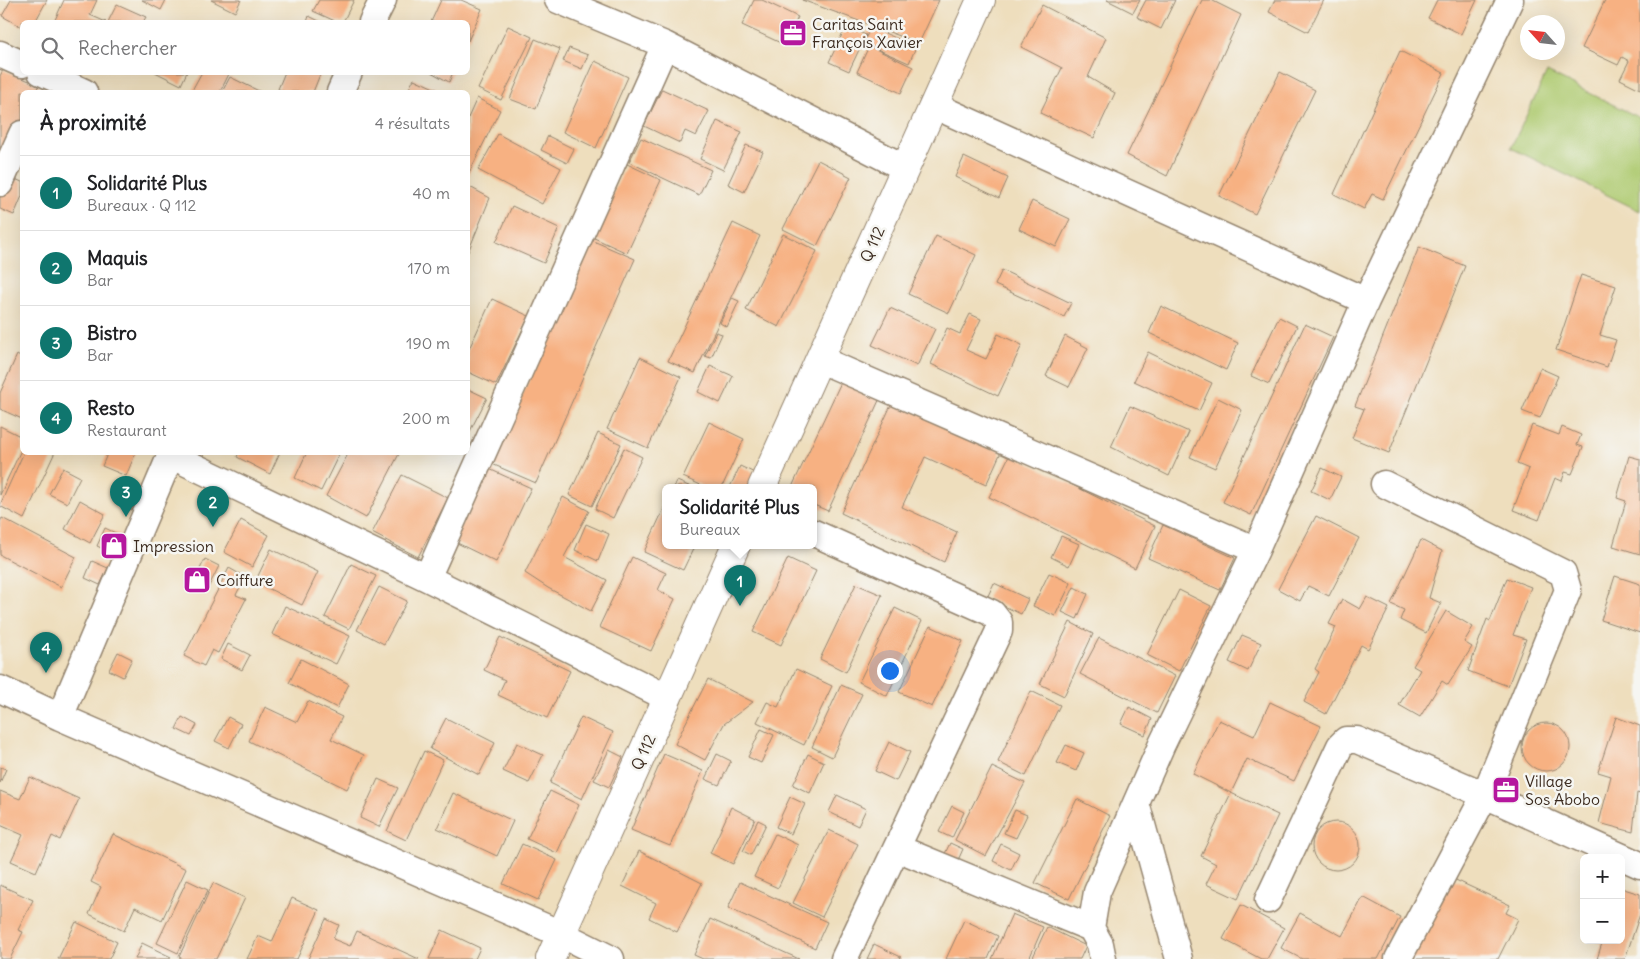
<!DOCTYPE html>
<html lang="fr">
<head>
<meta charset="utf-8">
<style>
	:root { --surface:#fff; --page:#f6f6f6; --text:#202124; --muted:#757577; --line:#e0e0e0; --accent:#0f766e }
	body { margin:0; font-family:Delius,sans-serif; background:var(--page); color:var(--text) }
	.controls { position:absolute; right:15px; bottom:15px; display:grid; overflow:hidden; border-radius:8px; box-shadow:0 5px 20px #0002 }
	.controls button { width:45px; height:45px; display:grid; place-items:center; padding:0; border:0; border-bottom:1px solid var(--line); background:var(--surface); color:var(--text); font:25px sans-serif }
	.compass { position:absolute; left:1520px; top:15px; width:45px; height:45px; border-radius:50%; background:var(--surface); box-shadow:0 5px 20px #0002; rotate:297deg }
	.you { position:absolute; left:889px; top:670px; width:18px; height:18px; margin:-12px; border:4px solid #fff; border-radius:50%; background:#1a73e8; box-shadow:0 0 0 8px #1a73e833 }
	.badge { display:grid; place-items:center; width:32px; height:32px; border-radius:50%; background:var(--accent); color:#fff; font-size:16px; font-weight:700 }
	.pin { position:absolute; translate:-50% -41px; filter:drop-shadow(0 1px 2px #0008) }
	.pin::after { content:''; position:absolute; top:26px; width:18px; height:15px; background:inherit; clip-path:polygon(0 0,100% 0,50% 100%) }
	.popup { position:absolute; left:662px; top:484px; width:155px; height:65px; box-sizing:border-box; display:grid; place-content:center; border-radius:8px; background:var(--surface); filter:drop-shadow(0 1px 4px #0005); font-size:16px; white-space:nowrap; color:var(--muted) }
	.popup b { font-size:19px; color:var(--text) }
	.popup::after { content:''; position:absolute; left:50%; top:100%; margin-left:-10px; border:10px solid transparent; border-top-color:var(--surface) }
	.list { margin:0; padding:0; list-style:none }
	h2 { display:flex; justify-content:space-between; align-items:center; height:65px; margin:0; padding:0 20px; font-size:21px }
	h2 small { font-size:16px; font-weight:400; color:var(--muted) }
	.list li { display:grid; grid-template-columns:32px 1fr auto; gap:15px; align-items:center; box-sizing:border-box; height:75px; padding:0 20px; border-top:1px solid var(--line) }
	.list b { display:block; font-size:19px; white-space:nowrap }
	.list p { margin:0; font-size:16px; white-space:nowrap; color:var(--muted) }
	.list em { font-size:16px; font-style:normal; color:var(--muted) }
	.icon { flex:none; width:28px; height:28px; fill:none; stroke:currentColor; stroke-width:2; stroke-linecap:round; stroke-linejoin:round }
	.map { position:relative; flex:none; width:1640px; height:959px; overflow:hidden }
	.search { position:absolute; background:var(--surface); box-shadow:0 5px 20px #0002; left:20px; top:20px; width:450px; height:55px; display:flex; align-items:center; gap:12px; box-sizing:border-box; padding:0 18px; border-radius:8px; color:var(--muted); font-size:19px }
	.panel { position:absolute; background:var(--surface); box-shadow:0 5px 20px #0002; left:20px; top:90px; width:450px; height:365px; border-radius:8px }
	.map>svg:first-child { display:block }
	.green { fill:#aeca70; stroke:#747a47 }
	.building { fill:#f7b182 }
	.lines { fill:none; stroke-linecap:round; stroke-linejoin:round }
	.minor-casing { stroke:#94846e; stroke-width:29 }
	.tertiary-casing { stroke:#94846e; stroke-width:30 }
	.minor { stroke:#fff; stroke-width:26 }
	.tertiary { stroke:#fff; stroke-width:28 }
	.labels { text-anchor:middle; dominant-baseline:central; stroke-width:5; stroke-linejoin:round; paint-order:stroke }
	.poi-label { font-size:16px; fill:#3b2a1e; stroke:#f6f6f2; text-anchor:start }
	.street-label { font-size:16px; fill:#3b2a1e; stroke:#f6f6f2 }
</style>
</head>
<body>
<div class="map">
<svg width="1640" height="959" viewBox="0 0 1640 959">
	<rect width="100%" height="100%" fill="#f6f6f2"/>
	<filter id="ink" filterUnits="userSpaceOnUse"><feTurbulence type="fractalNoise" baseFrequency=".02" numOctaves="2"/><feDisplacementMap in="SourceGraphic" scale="10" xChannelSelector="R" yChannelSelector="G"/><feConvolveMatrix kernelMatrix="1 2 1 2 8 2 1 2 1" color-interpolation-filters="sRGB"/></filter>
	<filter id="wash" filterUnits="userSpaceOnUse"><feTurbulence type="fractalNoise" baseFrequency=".0096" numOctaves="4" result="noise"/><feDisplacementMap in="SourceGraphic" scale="20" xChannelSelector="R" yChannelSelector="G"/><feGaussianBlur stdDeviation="1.12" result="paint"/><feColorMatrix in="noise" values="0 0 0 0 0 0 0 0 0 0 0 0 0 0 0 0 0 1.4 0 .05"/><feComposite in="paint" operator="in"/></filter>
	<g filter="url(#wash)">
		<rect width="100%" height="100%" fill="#eedebd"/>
		<path class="green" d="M1547,72L1640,118V211L1511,148Z"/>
		<g id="blocks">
			<path class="building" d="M11,0H47L35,22H22V27L2,16Z
				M64,0H97L90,15L106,22H54Z
				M142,0H166L161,10Z
				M211,0H241L235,12Z
				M319,0H354L343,22H337L313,11Z
				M441,0H461L482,9L468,41V22H431Z
				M754,0H762L798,17L785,45L742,25Z
				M802,0H939L919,43Z
				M1107,0H1140L1133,13Z
				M1146,0H1175L1161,29L1137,17Z
				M1202,0H1211L1241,15L1167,176L1127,155Z
				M1275,0H1324L1308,32L1269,12Z
				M1437,0H1477L1461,34L1428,18Z
				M1605,0H1640V89L1620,79L1629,61L1622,57L1618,65L1582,48Z
				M117,4L146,17L143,22H108Z
				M1042,5L1106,38L1088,77L1115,93L1094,138L1040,113L1062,68L1021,47Z
				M309,16L321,22H307Z
				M508,26L532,37L501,100L478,89Z
				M846,26L866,35L849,71L829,62Z
				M871,27L916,47L909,63L863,43Z
				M535,39L560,49L536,109L510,99Z
				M869,46L913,67L901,93L857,72Z
				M569,48L588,55L582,69L563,61Z
				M1400,51L1444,73L1383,199L1372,194L1364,209L1334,194Z
				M595,61L628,77L596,148L563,132Z
				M3,70L39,85L35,92H22V121L5,160L0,157V76Z
				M155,72H187L181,85Z
				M202,72H230L220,92H191Z
				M285,72H321L313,92H285L278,89Z
				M431,72H453L449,82Z
				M1280,72L1315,90L1255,214L1219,196Z
				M230,77L261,92H222Z
				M414,79L443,92H407Z
				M662,89L709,111L696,136L685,131L680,143L644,126Z
				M477,98L500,110L468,175V118Z
				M717,121L742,132L723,170L700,159Z
				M498,134L561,168L542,204L478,170Z
				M548,136L574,149L567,163L541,150Z
				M641,138L711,170L699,195L629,162Z
				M746,145L763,152L744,192L728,184Z
				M964,157L1008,178L999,198L955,177Z
				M818,160L851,177L817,246L783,229Z
				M627,164L661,180L627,253L592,237Z
				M8,176L22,182V196L14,215L0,209V194Z
				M468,186L490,198L468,252Z
				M1032,201L1070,219L1056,247L1019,229Z
				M512,206L559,228L544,263L496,242Z
				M733,223L760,236L695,373L668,361Z
				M783,234L817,251L779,327L746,310Z
				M936,236L976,255L949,313L908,294Z
				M591,240L635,259L536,483L492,464Z
				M1419,247L1465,266L1389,453L1352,438L1364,409L1355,406Z
				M1002,270L1071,303L1064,317L995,285Z
				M1581,275L1616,286L1600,335L1616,340L1607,367L1556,350Z
				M732,298L739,301L727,327L720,323Z
				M492,299L529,316L496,385L468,372V351Z
				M1161,306L1238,343L1226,370L1149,333Z
				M890,308L935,329L917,366L872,345Z
				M970,314L981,319L966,350L986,359L998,334L1022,345L998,396L931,364L947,328L960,334Z
				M1279,317L1297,326L1269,384L1251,376Z
				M1305,324L1333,337L1251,515L1223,502Z
				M716,332L722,334L711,358L705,356Z
				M1065,336L1088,348L1069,387L1046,376Z
				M1148,352L1212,383L1199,411L1134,381Z
				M17,355L22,358V419L0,409V393Z
				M640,357L681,377L648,448L607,429Z
				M710,366L733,376L720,403L698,392Z
				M1540,368L1558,376L1540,418L1522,411Z
				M843,378L881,396L828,511L814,505V487H792Z
				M468,389L487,398L469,433L468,432Z
				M1218,398L1242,410L1215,468L1190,457Z
				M893,401L1001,452L986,485L925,457L902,507L957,532L944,562L841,513Z
				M1130,406L1189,432L1169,476L1111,447Z
				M709,422L744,439L722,487H705L683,477Z
				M1532,425L1559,435L1562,427L1581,435L1577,445L1583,447L1572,474L1565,472L1562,481L1555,478L1539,520L1513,510L1529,469L1517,464Z
				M0,426L22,437V448L0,495Z
				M598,433L621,444L592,506L569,495Z
				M624,448L642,457L613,518L595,509Z
				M24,452H55L24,519L0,506V505Z
				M108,452H136L126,476L102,466Z
				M239,452H280L270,474L237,457Z
				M307,452H340L321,491L295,478Z
				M349,452H400L366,518L326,496Z
				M1010,454L1155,526L1135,568L989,497Z
				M1629,456L1640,459V554L1613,546L1626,501L1617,498Z
				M740,466L761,476L756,487H730Z
				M63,468L80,477L67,503L49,494Z
				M487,468L531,488L496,562L453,541Z
				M1322,468L1341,477L1330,500L1311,491Z
				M402,475L448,498L418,557L372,533Z
				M677,481L691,487H674Z
				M122,483L140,491L131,510L114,502Z
				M563,497L589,511L564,557L607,580L591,611L548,588L525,573Z
				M80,500L105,514L90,543L65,529Z
				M666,504V545H695L683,570L644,552Z
				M1316,516L1359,538L1329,596L1308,586L1300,601L1278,589Z
				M2,518L76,557L61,587L0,555V522Z
				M241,520L269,535L252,567L224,552Z
				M586,524L609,534L598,561L575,550Z
				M1163,525L1235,558L1220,590L1148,558Z
				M105,528L122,536L114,554L97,546Z
				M1061,536L1079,544L1069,566L1051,557Z
				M1421,540L1442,551L1429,598L1441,603L1426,633L1400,620L1404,610L1391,604Z
				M271,549L318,572L302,605L255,582Z
				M632,557L666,573L658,590L675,599L651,651L599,627Z
				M788,558L816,571L781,645L753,632Z
				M205,559L219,566L207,590L193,583Z
				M92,561L108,568L100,585L85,578Z
				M351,564L376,576L349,629L325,617Z
				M229,568L245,577L236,595L246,599L218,653L212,650L204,666L184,656Z
				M1049,573L1071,583L1055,616L1033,606Z
				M1615,576L1640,584V633L1601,620Z
				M1507,578L1531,587L1513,635L1526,639L1508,686L1468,671L1487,619L1490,621Z
				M994,583L1028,599L1021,614L987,598Z
				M856,584L882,595L846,672L820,659Z
				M379,587L407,601L384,644L357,630Z
				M1074,587L1088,594L1077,619L1062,612Z
				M1179,590L1211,606L1179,671L1147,655Z
				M1367,597L1389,608L1368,649L1361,645L1326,714L1304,702L1319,672L1315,669L1336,627L1329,624L1342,599L1360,609Z
				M285,606L350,636L336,664L272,634Z
				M895,608L922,621L887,696L859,682Z
				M1446,611L1473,627L1464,642L1472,647L1448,685L1442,681L1420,717L1399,705L1420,670L1413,666Z
				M1070,622L1093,634L1064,696L1040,684Z
				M930,626L963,641L932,707L899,692Z
				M1242,635L1261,643L1248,671L1229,662Z
				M500,637L570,671L547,718L498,695L505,680L484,670Z
				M1099,638L1175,676L1157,713L1080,674Z
				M228,644L250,655L242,670L221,659Z
				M118,652L132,659L123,677L109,670Z
				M301,659L349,684L337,708L289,683Z
				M796,669L832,686L804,745L757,722L767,702L778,707Z
				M708,679L753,702L724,724L705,760L675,744Z
				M841,685L862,694L832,757L812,747Z
				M1031,691L1060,705L1026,776L998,762Z
				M308,701L342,717L331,739L364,755L347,789L249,741L265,707L297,722Z
				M1270,702L1321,726L1294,781L1247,759L1231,793L1193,774L1219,720L1254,736Z
				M1129,707L1152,719L1145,735L1121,724Z
				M182,717L197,725L191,736L176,729Z
				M228,717L241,724L229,748L215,741Z
				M581,717L613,732L582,799L550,783Z
				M1616,717L1640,726V794L1637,793L1633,832L1599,823L1611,776L1598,772Z
				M446,718L495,743L479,775L430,749Z
				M1522 747a24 24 0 1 1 48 0a24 24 0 1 1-48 0Z
				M761,729L774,735L761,763L748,757Z
				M889,742L910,752L896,781L875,771Z
				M517,743L543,755L529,783L503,771Z
				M1066,745L1084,753L1076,771L1057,763Z
				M609,750L623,757L609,787L594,780Z
				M424,751L443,760L406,840L387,831Z
				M664,754L703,771L670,846L631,830Z
				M717,754L731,761L719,785L705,779Z
				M808,754L824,762L810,793L793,785Z
				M0,767L6,769L0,783Z
				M992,767L1025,783L986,856L955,840Z
				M30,777L79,799L60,840L52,836L36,872L11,861L23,835L0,825V791L20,799Z
				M378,779L398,788L379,827L360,818Z
				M550,791L579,805L557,853L527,839Z
				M453,793L513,821L497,856L437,828Z
				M1231,793L1278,815L1238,899L1206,884L1216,864L1201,856Z
				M837,795L866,809L858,826L829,812Z
				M790,797L805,804L791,834L776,827Z
				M1077,799L1110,816L1069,899L1035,883Z
				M952,806L964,812L952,838L939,832Z
				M731,807L755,819L733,864L710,853Z
				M1015,810L1027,815L1016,838L1004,833Z
				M758,820L766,824L751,855L743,851Z
				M1312 846a24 24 0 1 1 48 0a24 24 0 1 1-48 0Z
				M829,830L858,844L822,917L793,903Z
				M113,834L186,869L162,920L135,907L124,931L89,914L101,887L91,882Z
				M775,834L798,845L778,888L754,877Z
				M950,843L963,849L955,867L942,860Z
				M522,844L557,860L538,900L503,884Z
				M1001,844L1019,853L1011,870L993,861Z
				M639,851L702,883L677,932L649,918L656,903L622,886Z
				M1447,876L1510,905L1506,913L1518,919L1498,959H1405Z
				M187,880L208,890L178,953L157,943Z
				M740,882L827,922L815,948L728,908Z
				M213,883L245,898L216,959H183L179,957Z
				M0,885L33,900L18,930L23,932L10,959H0Z
				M1621,888L1640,894V914L1625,959H1597L1602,943L1594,940H1621Z
				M1363,897L1400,917L1378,959H1302L1281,948L1300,913L1342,936Z
				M292,898L319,910L297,959H247L258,936L272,942Z
				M1241,905L1284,928L1267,959H1261L1223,939Z
				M1012,914L1043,927L1029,959H992Z
				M326,919L339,925L333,939L350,946L357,931L419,959H308Z
				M710,919L799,959H703L694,955Z
				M964,920L998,936L988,959H946Z
				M76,922L117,942L109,959H58Z
				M1047,927L1086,946L1080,959H1032Z
				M442,930L480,948L475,959H429Z
				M142,943L171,957L170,959H135Z
				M874,944L901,957L900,959H867Z"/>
		</g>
	</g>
	<g filter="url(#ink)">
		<use href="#blocks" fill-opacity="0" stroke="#94846e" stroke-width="1"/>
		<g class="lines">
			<defs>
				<path id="minor" d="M558,0L665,45L905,168
					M372,22L383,0
					M0,54L22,64
					M41,72L84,92
					M340,92L349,72
					M933,105L1366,301
					M0,183L22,134
					M821,360L1256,550
					M170,455L427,578L668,698
					M1384,484L1563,573L1568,590L1485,795L1398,959
					M814,533L992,613L999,622V631L844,959
					M427,578L665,45
					M0,689L60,717L561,934L611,959
					M60,717L172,452
					M1136,803L1179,959
					M897,848L1091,928
					M1268,900L1340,746L1346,740H1357L1485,795L1640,865
					M1103,959L1100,944L1091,928L1097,892L1162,744L1256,550L1366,301L1510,0"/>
				<path id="tertiary" d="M762,487L981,0
					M550,959L736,545"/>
			</defs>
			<use href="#minor" class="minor-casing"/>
			<use href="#tertiary" class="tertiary-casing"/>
			<use href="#minor" class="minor"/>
			<use href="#tertiary" class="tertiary"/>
		</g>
	</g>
	<defs>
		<symbol id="office-square" viewBox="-11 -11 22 22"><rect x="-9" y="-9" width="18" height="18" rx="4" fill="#b5179e" stroke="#f6f6f2"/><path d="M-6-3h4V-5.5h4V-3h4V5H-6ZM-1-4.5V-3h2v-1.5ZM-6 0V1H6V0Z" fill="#fff"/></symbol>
		<symbol id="shop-square" viewBox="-11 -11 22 22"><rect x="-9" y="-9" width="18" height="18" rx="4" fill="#b5179e" stroke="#f6f6f2"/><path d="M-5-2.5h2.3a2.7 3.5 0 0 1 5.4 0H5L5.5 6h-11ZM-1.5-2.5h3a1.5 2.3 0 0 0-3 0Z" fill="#fff"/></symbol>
	</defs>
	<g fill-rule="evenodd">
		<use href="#office-square" x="777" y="17" width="32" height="32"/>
		<use href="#shop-square" x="98" y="530" width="32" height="32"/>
		<use href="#shop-square" x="181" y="564" width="32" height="32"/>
		<use href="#office-square" x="1490" y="774" width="32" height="32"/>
	</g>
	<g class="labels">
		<g class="poi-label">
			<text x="812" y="24">Caritas Saint<tspan x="812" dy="18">François Xavier</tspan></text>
			<text x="133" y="546">Impression</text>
			<text x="216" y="580">Coiffure</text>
			<text x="1525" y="781">Village<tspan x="1525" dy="18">Sos Abobo</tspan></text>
		</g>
		<g class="street-label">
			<text transform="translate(872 244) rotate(-66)">Q 112</text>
			<text transform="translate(643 752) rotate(-66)">Q 112</text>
		</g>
	</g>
</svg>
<div class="controls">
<button>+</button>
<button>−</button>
</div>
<svg class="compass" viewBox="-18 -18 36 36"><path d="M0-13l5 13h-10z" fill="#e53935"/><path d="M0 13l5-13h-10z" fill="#757577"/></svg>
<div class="you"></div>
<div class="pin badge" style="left:740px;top:606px">1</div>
<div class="popup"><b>Solidarité Plus</b>Bureaux</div>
<div class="pin badge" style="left:213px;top:527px">2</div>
<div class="pin badge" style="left:126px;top:517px">3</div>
<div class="pin badge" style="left:46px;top:673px">4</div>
<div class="search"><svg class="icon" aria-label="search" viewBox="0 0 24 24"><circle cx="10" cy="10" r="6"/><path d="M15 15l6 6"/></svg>Rechercher</div>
<section class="panel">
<h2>À proximité<small>4 résultats</small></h2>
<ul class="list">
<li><span class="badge">1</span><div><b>Solidarité Plus</b><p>Bureaux · Q 112</p></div><em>40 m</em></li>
<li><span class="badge">2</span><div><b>Maquis</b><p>Bar</p></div><em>170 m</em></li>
<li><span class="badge">3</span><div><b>Bistro</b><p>Bar</p></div><em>190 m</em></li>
<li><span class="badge">4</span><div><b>Resto</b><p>Restaurant</p></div><em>200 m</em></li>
</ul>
</section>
</div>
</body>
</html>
